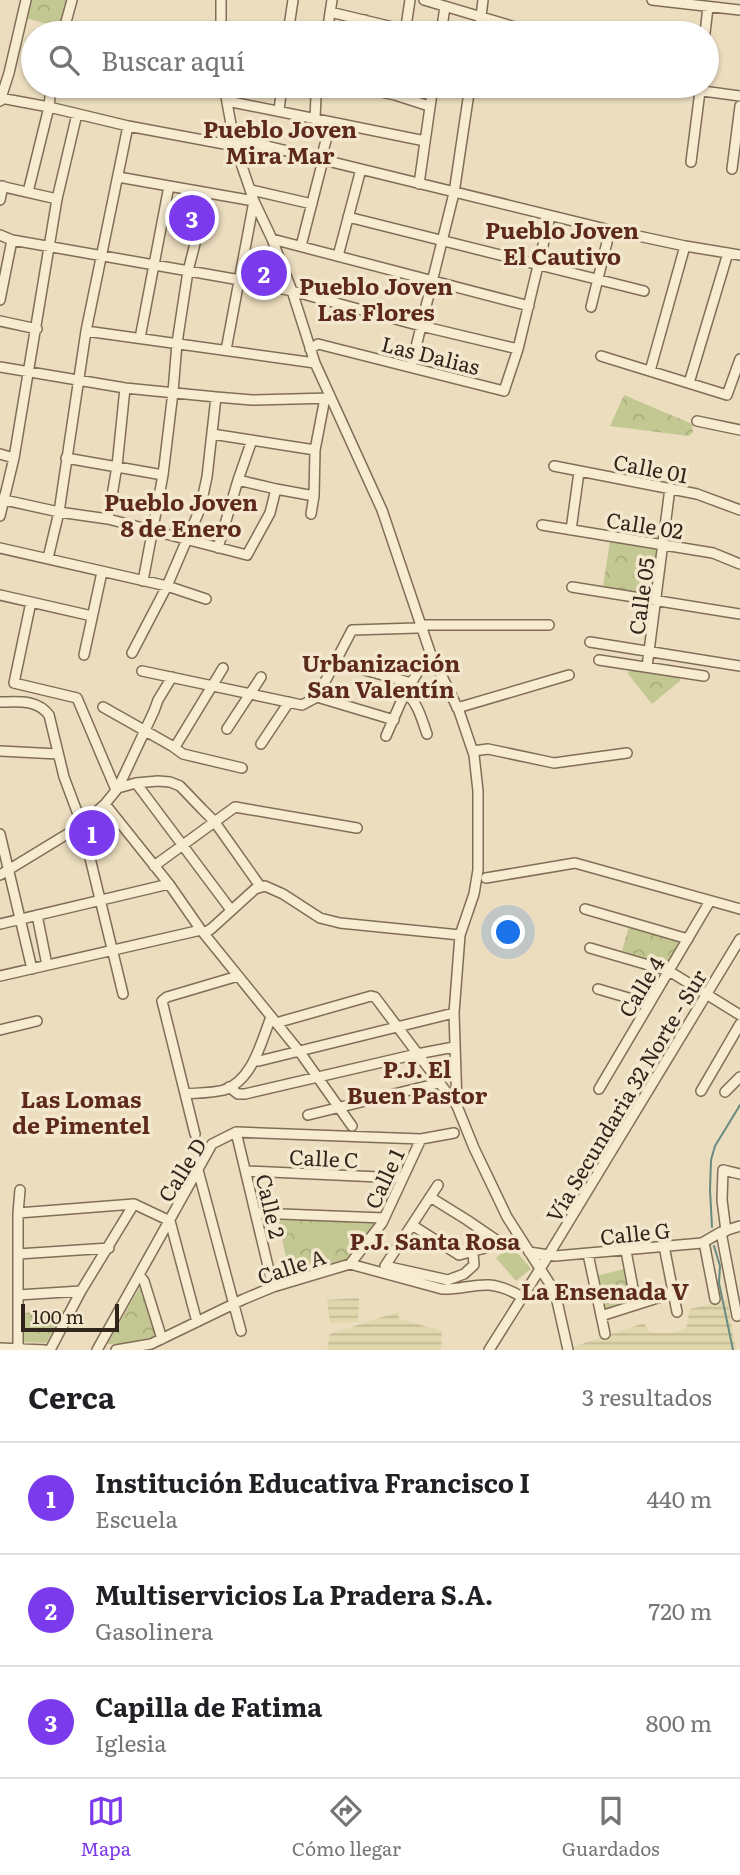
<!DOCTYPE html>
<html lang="es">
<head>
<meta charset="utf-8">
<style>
	:root { --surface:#fff; --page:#f6f6f6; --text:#202124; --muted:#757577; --line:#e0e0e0; --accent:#7c3aed }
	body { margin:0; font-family:Literata,serif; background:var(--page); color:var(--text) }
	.scale { position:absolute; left:21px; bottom:18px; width:98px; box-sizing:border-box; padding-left:7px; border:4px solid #32261c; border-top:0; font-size:19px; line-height:24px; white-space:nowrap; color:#32261c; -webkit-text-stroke:5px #f3e7cd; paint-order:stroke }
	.you { position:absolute; left:509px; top:933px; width:24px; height:24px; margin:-18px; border:5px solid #fff; border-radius:50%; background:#1a73e8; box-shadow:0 0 0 10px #1a73e833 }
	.badge { display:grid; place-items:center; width:46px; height:46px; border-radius:50%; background:var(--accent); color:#fff; font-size:23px; font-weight:700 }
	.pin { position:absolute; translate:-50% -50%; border:4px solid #fff; box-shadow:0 2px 7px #0006 }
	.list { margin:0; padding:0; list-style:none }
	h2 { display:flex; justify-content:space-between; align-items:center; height:91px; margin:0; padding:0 28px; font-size:30px }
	h2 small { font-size:23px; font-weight:400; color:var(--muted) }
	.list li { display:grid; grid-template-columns:46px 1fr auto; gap:21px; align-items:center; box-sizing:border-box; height:112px; padding:0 28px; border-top:2px solid var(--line) }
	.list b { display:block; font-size:26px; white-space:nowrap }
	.list p { margin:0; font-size:23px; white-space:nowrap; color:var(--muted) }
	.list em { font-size:23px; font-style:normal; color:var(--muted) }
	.icon { flex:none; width:38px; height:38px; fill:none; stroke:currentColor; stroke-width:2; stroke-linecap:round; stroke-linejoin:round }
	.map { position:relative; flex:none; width:740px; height:1350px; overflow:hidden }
	.search { position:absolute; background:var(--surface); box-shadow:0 2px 5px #0004; left:21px; right:21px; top:21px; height:77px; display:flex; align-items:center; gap:18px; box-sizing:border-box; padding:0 24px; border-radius:38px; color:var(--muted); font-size:26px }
	.sheet { height:427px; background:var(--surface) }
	nav { display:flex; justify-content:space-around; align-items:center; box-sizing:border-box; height:98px; border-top:2px solid var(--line); background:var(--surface); font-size:19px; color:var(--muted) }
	nav a { display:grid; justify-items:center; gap:4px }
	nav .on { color:var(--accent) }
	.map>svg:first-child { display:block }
	.farmland { fill:url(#farmland-rules) }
	.park { fill:url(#park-crowns) }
	.pitch { fill:#c3c893 }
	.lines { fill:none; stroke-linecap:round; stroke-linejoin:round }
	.stream { stroke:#698a81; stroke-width:2 }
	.minor-casing { stroke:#826e58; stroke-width:12 }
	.minor { stroke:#f7ebd0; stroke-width:9 }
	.labels { text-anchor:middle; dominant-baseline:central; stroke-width:7; stroke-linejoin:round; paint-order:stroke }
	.street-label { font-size:21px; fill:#32261c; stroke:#f3e7cd }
	.neighbourhood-label { font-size:23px; font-weight:bold; fill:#5d291d; stroke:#f3e7cd }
</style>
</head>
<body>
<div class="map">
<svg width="740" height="1350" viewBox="0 0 740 1350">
	<defs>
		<pattern id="farmland-rules" width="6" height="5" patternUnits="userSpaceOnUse" patternTransform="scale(1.75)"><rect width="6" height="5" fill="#e0d7ac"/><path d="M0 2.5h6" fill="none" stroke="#c1b893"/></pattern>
		<pattern id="park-crowns" width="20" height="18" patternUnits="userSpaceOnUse" patternTransform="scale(1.75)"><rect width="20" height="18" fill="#c3c893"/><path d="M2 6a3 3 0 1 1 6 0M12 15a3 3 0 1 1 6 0" fill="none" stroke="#a8ac7e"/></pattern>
	</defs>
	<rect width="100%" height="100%" fill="#ebddbe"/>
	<path class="farmland" d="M359,1298L358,1322L330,1323L327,1300Z
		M727,1300L736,1350H574L573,1347L644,1323L650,1333H670L686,1329L690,1309Z
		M398,1312L399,1319L442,1331L441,1350H327L330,1334Z"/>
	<path class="park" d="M29,0H70L63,28L25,18Z
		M624,395L692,424L693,432L689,436L610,426Z
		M610,541L659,549L653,595L603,587Z
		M629,669L680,677V681L652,704L628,674Z
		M629,926L680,941V943L667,965L622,951Z
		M277,1216L374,1221L376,1225L351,1258L290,1275Z
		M624,1269L630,1302L606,1311L602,1309L596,1276Z
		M140,1287L143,1289L155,1336L126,1344H107Z
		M66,1310L46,1343L21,1342L22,1313Z"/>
	<path class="pitch" d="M316,1223L345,1225V1241L315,1240Z
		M511,1245L531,1269L516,1281L496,1258Z"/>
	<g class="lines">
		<path class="stream" d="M712,1227L710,1190L711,1160L715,1146L740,1105
			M714,1246L720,1266L719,1283L733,1350"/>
		<defs>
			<path id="minor" d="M424,0L535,33
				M652,0L740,10
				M330,12L405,30
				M63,33L72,0
				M221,33V0
				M288,33L293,0
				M327,33L332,0
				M364,33L365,20
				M405,33L410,0
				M441,33L445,7
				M479,33L483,0
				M705,33L708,7
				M224,86L235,146L254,201L272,239L292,291L315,363L382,510L430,652L459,711L474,755L478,791V870L474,894L460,935L454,1013L457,1106L474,1148L507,1217L555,1292L568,1350
				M353,86L395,95L429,106
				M666,86L740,96
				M0,98L49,107L128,126L235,146L239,143L246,141L610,230L685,246L740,255
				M0,101L9,73L26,0
				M227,101L425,141
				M279,110L282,86
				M315,118L316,97L319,86
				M321,159L331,122
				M691,162L700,91
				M732,169L740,106
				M118,177L254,201L226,350
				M419,184L433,86
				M0,186L57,199
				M251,190L312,204
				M28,192L49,107L51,86
				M0,200L3,186
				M348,217L644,291
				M0,235L12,240L240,280L292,291L421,326L518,349
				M272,239L529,306
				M301,246L323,160
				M338,256L361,169
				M0,300L12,240
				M591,307L610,230
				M0,321L37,329
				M86,331L315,363
				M140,338L169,186
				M310,349L318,344L504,391L518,349L550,216
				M601,356L727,395L740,359
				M0,367L125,388L216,397L252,400L331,398
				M411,367L454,193L470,86
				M650,371L685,246
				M689,383L728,253
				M697,421L740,430
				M212,434L315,450
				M0,454L14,458
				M66,458L163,475
				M554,466L697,494L740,510
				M238,480L276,489L314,496
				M0,499L59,512L108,519L247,555L270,513L276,489
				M311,514L314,496L315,450L325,398
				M0,516L14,458L57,199L77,114
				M108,519L117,466L125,388
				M542,525L713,553L740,564
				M571,530L579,472
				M0,548L167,586L206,599
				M218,548L238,480L252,440
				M48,558L59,512L86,331L128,126
				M143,581L163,475L173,392L177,343L188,271L208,193
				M572,587L740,614
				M0,595L92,616
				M31,602L14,683L77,698L116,790
				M590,642L740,666
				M132,653L167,586L200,509L207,477L216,397
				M84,655L102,572
				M599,660L704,676
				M335,662L412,683
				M647,667L670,488
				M142,671L302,705L317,697L394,720
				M406,693C418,703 422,720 427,734
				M317,697L352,630L417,628L420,625H549
				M0,702C18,702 37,699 49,715L64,777L82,825L123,994
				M103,707L172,746L183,754L242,768
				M457,708L569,675
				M227,729L261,677
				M386,736L404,695L430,652
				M261,744L289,702
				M175,747L223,668
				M0,751L58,754
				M473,751L488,749L554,763L627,753
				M136,783L231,910
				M118,788L154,711L158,700L172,677
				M105,804L169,884L201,930L299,1051L352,1126
				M0,834L32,969
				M154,866L235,807L357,828
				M0,875L82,825L105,804L118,788L136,783L158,781L170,782L180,786L202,809L214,821L260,886
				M486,878L575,863L740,909
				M585,909L688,939
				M37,915L47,965
				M0,924L169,884
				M204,933L211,929L255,889L265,886L283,894L320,918L340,923L460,935
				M590,948L669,971L740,1015
				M0,976L201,930
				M598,989L649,1004
				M276,1023L371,996L375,997L457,1106
				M0,1030L37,1021
				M254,1061H259L454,1013
				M229,1087L238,1094H245L417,1054L454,1047
				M599,1089L710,901
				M701,1091L740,1024
				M725,1092L740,1077
				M185,1094C198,1093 212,1093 224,1090C253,1080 261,1042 271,1017
				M308,1115L439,1083
				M236,1132L273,1287
				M195,1134L162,1001L167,997L238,976
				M198,1170L241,1331
				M246,1171L401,1178
				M438,1185L385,1266L448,1280L464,1274L474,1265L473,1253
				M430,1197L467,1220L502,1244
				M18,1213L134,1204L170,1221L197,1322
				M256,1213L384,1218
				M412,1225L459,1255L519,1239
				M726,1231L722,1200L723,1170L740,1174
				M721,1232L737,1316
				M704,1242L715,1299
				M664,1246L677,1312
				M626,1251L636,1304
				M529,1252L555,1256L702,1243L721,1232L740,1226
				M18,1254L109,1248
				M588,1254L605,1334
				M350,1264L382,1223L421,1139
				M140,1276L144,1281L162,1339
				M18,1295L81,1291
				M601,1316L673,1293
				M0,1348L45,1350
				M18,1350V1213L20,1190
				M50,1350L81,1291L134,1204
				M97,1350L212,1144L236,1132L421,1139L454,1133
				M116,1350L151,1344L244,1299L273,1287L350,1264L442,1289C458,1290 473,1284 489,1285C502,1286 512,1291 522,1297
				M489,1350L540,1269L740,939"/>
		</defs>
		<use href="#minor" class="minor-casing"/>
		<use href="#minor" class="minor"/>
	</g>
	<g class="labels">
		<g class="street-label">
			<text transform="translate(431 354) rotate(14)">Las Dalias</text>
			<text transform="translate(651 467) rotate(11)">Calle 01</text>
			<text transform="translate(645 524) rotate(9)">Calle 02</text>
			<text transform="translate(640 596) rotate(-82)">Calle 05</text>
			<text transform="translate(640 986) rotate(-59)">Calle 4</text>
			<text transform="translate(625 1095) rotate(-59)">Vía Secundaria 32 Norte - Sur</text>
			<text transform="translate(324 1157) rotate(3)">Calle C</text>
			<text transform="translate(181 1169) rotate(-58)">Calle D</text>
			<text transform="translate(383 1178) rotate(-65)">Calle 1</text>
			<text transform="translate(272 1206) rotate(77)">Calle 2</text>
			<text transform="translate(635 1232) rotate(-6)">Calle G</text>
			<text transform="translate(291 1265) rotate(-18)">Calle A</text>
		</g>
		<g class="neighbourhood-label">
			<text x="280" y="128">Pueblo Joven<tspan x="280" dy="26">Mira Mar</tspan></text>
			<text x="562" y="229">Pueblo Joven<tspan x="562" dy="26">El Cautivo</tspan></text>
			<text x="376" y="285">Pueblo Joven<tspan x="376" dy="26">Las Flores</tspan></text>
			<text x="181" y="501">Pueblo Joven<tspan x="181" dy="26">8 de Enero</tspan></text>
			<text x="381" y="662">Urbanización<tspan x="381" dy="26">San Valentín</tspan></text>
			<text x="417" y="1068">P.J. El<tspan x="417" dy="26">Buen Pastor</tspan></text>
			<text x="81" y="1098">Las Lomas<tspan x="81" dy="26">de Pimentel</tspan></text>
			<text x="435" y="1240">P.J. Santa Rosa</text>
			<text x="605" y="1290">La Ensenada V</text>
		</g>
	</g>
</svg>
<div class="scale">100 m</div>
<div class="you"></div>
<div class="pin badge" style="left:92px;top:833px">1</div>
<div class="pin badge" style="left:264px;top:273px">2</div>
<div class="pin badge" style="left:192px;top:218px">3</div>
<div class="search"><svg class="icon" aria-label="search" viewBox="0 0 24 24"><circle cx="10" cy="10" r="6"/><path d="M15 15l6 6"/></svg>Buscar aquí</div>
</div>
<section class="sheet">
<h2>Cerca<small>3 resultados</small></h2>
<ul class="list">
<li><span class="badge">1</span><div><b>Institución Educativa Francisco I</b><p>Escuela</p></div><em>440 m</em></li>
<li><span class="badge">2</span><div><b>Multiservicios La Pradera S.A.</b><p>Gasolinera</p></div><em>720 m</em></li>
<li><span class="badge">3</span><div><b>Capilla de Fatima</b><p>Iglesia</p></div><em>800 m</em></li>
</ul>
</section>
<nav>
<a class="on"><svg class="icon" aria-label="map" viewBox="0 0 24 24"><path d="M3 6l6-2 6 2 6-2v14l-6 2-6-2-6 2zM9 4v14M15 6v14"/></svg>Mapa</a>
<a><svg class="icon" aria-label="directions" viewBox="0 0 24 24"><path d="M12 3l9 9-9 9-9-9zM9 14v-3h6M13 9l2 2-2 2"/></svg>Cómo llegar</a>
<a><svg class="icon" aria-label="saved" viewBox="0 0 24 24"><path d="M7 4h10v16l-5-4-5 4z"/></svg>Guardados</a>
</nav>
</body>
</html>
